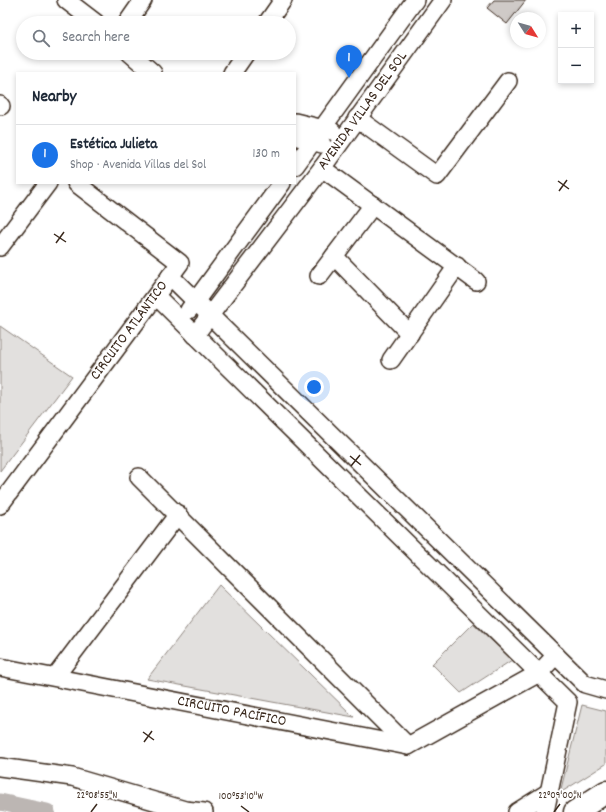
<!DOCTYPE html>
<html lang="en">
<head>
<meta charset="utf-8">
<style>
	:root { --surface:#fff; --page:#f2f2f3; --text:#1f2937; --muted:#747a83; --line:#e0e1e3; --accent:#1a73e8 }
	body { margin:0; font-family:Dekko,sans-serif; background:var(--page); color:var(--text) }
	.controls { position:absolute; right:12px; top:12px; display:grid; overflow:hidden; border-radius:0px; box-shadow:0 2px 6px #0003 }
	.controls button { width:36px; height:36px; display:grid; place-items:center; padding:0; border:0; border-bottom:1px solid var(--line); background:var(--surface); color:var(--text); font:20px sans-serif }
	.compass { position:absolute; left:510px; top:12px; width:36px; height:36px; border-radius:50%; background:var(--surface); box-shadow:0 2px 6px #0003; rotate:127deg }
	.you { position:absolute; left:314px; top:387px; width:14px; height:14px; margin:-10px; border:3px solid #fff; border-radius:50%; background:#1a73e8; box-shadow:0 0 0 6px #1a73e833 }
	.badge { display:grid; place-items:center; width:26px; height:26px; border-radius:50%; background:var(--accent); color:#fff; font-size:13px; font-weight:700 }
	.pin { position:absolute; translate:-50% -33px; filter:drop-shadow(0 1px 2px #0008) }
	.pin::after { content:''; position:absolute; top:21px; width:14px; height:12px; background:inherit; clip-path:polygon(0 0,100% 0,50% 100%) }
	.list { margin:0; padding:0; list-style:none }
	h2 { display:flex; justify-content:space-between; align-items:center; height:52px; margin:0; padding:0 16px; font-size:17px }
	h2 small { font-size:13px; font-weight:400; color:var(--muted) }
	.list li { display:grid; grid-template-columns:26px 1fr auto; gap:12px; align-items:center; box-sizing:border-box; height:60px; padding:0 16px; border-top:1px solid var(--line) }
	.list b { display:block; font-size:15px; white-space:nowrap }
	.list p { margin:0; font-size:13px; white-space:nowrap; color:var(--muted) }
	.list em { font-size:13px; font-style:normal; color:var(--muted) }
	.icon { flex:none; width:22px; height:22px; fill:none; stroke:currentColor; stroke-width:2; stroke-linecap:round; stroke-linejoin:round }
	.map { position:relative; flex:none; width:606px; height:812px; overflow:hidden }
	.search { position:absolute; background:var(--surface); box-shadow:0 2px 6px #0003; left:16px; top:16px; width:280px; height:44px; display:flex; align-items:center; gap:10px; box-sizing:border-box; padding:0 14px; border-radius:22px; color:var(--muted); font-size:15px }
	.panel { position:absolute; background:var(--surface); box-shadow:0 2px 6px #0003; left:16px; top:72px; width:280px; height:112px; border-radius:0px }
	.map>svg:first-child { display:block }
	.green { fill:#e2e0de; stroke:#8e857e }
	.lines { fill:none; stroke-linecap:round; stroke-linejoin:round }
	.canal { stroke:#bcb6b3; stroke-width:17 }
	.building { fill:#cfcac7; stroke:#3b2a1e }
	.street-casing { stroke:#3b2a1e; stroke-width:20 }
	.primary-casing { stroke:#3b2a1e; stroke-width:25 }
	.street { stroke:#fff; stroke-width:17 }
	.primary { stroke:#fff; stroke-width:22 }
	.ticks { fill:none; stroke:#3b2a1e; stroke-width:1.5 }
	.labels { text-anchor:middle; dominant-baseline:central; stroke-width:3.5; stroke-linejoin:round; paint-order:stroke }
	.street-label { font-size:15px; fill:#3b2a1e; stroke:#fff }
	.ticks-label { font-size:10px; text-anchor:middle; fill:#3b2a1e; stroke:#fff; stroke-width:3.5; stroke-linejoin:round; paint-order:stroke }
</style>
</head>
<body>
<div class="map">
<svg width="606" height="812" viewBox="0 0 606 812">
	<rect width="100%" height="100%" fill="#fff"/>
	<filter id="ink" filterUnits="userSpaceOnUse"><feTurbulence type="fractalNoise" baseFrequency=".025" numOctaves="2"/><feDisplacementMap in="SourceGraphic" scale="8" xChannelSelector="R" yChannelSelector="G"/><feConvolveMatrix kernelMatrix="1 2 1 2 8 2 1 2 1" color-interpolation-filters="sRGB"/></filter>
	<g filter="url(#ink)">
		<path class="green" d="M0,326L72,376L0,471Z
			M219,585L354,717L147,679Z
			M473,623L512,660L461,693L432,664Z
			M582,705L606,711V764L560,793Z"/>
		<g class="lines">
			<path class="canal" d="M0,802L47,812"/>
		</g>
		<path class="building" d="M494,0H526L507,24L487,8Z"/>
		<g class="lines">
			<defs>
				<g id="street">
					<path d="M66,0L96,23"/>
					<path d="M127,23L143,0"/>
					<path d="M267,23L283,0"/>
					<path d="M130,53L153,73"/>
					<path d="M232,73L246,53"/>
					<path d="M0,105L1,106"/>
					<path d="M357,118L437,176L508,81"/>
					<path d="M295,122L332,131"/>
					<path d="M295,136L322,144"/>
					<path d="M295,166L415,0"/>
					<path d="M322,168L476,281"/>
					<path d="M0,247L48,183"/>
					<path d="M334,256L410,334"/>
					<path d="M170,276L585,684L606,690"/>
					<path d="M319,276L373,205"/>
					<path d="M156,296L568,702L545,812"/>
					<path d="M189,310L282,183"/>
					<path id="s1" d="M195,335L322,168L443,0"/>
					<path d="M391,360L457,266"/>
					<path d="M139,477L408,746"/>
					<path id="s2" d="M0,505L180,263L76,183"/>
					<path id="s3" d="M0,667L408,746L539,673L556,655"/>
					<path d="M55,677L178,514"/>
					<path d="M0,767L72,777L185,810L204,812"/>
					<path d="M517,812L549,792"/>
				</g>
				<path id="primary" d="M575,812L606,792"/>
			</defs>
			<use href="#street" class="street-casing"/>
			<use href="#primary" class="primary-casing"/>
			<use href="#street" class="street"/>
			<use href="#primary" class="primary"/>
		</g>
	</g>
	<path class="ticks" d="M558,181L569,189M559,191L567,180M54,234L66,242M56,243L64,232M350,456L361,465M351,466L360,455M143,732L154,740M144,742L152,731M241,806L249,812M91,812L97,804M554,812L560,804"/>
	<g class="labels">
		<g class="street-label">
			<text stroke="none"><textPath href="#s1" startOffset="280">AVENIDA VILLAS DEL SOL</textPath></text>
			<text stroke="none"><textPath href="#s2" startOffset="217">CIRCUITO ATLÁNTICO</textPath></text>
			<text stroke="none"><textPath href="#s3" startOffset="236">CIRCUITO PACÍFICO</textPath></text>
		</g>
	</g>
	<g class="ticks-label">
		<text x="97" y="798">22°08'55"N</text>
		<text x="560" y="798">22°09'00"N</text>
		<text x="241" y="799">100°53'10"W</text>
	</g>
</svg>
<div class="controls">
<button>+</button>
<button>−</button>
</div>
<svg class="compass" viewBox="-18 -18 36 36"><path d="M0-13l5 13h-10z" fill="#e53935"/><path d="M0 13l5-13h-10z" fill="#747a83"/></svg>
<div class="you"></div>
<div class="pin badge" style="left:349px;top:78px">1</div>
<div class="search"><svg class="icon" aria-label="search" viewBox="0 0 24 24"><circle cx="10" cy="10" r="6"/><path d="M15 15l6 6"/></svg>Search here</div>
<section class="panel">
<h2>Nearby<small></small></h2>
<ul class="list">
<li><span class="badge">1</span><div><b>Estética Julieta</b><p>Shop · Avenida Villas del Sol</p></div><em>130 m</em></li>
</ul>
</section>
</div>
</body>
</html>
